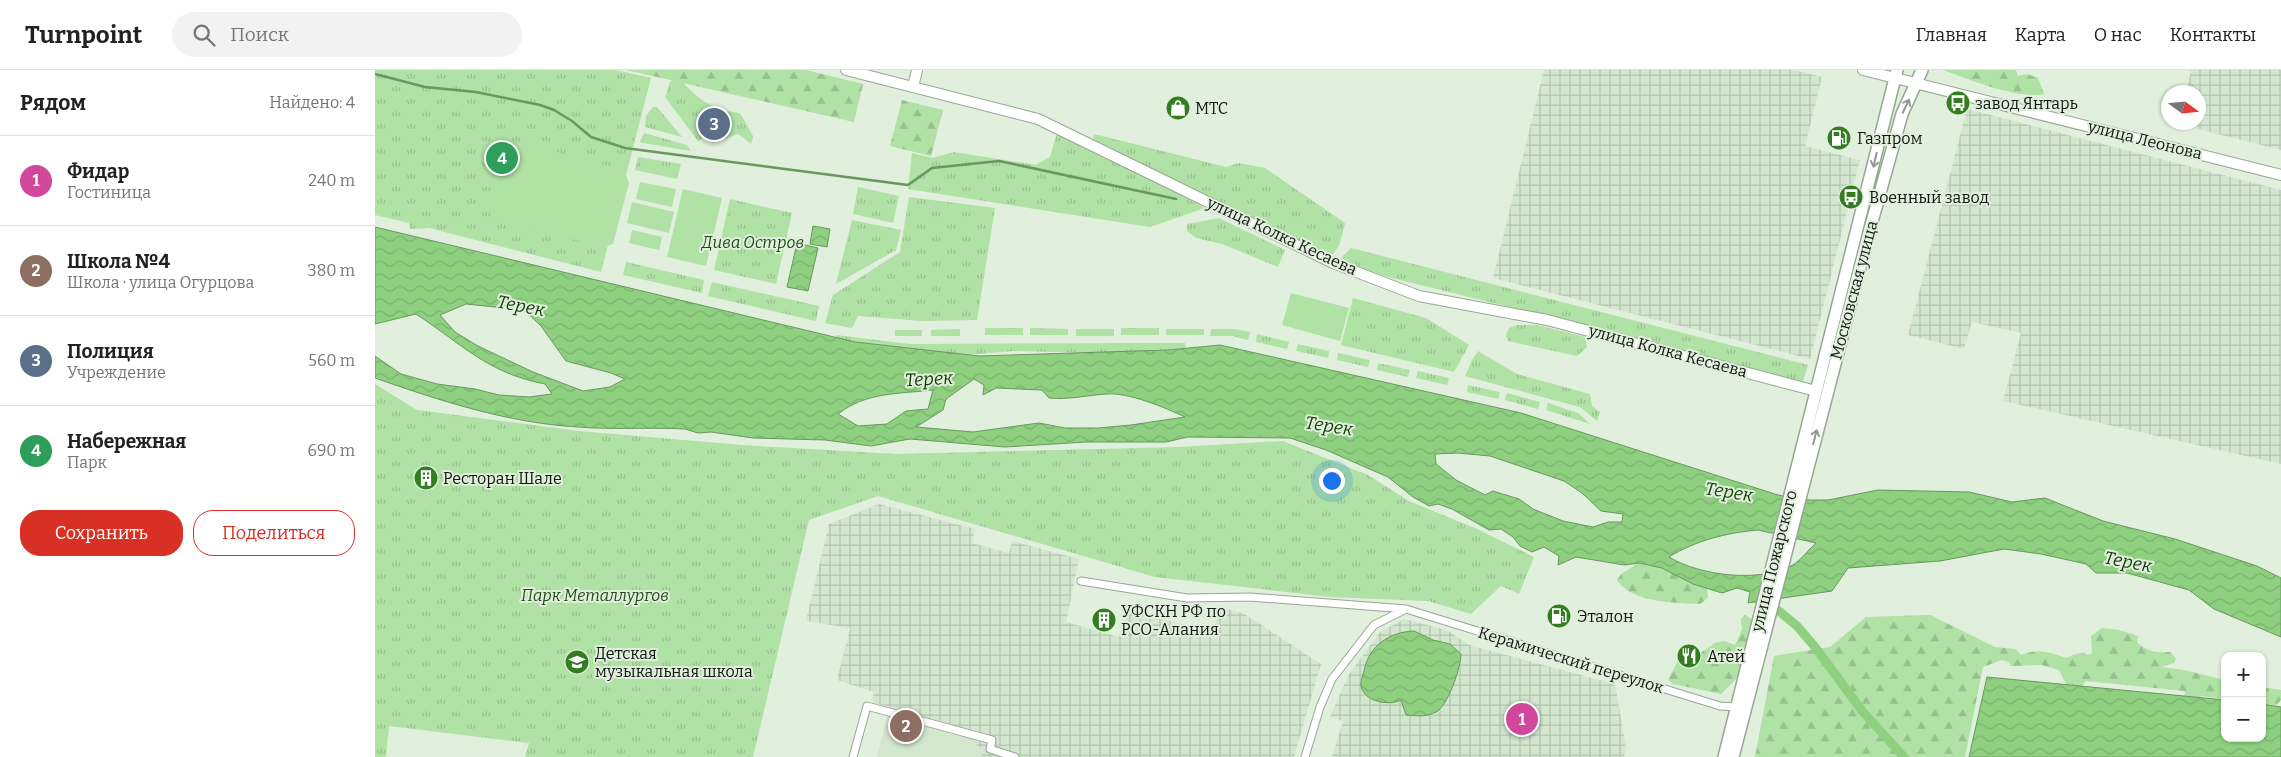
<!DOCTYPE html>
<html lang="ru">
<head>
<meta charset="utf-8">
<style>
	:root { --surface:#fff; --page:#f2f2f2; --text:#222; --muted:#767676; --line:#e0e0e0; --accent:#d93025 }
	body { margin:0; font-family:Bitter,serif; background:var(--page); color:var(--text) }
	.controls { position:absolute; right:15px; bottom:15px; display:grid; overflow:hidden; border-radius:10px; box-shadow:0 1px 4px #0004 }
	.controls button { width:45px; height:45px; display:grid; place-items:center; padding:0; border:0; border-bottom:1px solid var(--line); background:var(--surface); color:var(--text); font:25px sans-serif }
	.compass { position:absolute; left:1786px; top:15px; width:45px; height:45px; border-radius:50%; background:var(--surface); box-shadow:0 1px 4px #0004; rotate:105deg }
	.you { position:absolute; left:956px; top:410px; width:18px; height:18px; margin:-12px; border:4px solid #fff; border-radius:50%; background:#1a73e8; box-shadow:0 0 0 8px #1a73e833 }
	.badge { display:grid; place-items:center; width:32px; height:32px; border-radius:50%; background:var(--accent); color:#fff; font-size:16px; font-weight:700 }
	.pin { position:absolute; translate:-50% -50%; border:2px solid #fff; box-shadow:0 1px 5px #0006 }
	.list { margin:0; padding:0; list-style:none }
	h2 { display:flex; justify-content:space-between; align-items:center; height:65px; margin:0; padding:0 20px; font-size:21px }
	h2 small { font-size:16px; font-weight:400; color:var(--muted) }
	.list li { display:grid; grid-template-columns:32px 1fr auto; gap:15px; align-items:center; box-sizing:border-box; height:90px; padding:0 20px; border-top:1px solid var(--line) }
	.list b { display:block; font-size:19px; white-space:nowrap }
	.list p { margin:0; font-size:16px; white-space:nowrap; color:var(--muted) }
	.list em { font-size:16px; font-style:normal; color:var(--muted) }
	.actions { display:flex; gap:10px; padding:15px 20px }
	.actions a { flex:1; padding:11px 0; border:1px solid var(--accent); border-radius:20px; text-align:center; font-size:18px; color:var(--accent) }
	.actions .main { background:var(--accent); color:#fff }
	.icon { flex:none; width:28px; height:28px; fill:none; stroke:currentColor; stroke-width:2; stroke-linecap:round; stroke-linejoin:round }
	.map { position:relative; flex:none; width:1906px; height:687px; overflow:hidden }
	header { display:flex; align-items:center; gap:30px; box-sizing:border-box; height:70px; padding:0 25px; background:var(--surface); border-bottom:1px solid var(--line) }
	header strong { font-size:24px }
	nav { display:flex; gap:28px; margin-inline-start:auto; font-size:18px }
	.search { width:350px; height:45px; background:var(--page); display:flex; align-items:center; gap:12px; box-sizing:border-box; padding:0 18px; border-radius:28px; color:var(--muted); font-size:19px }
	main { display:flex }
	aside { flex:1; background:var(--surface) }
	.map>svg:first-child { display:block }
	.built { fill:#d3e7cf }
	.industrial { fill:url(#industrial-grid) }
	.grass { fill:url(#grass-tufts) }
	.forest { fill:url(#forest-firs) }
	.pitch { fill:#b0e1a5 }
	.water { fill:url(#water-waves); stroke:#69985f; fill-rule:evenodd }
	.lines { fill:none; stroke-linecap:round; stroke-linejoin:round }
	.stream { stroke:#69985f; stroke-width:2.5 }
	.canal { stroke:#8ed080; stroke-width:9 }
	.street-casing { stroke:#98a695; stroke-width:9 }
	.secondary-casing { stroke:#98a695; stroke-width:12 }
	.primary-casing { stroke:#98a695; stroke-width:14 }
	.street { stroke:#fff; stroke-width:7 }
	.secondary { stroke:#fff; stroke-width:10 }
	.primary { stroke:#fff; stroke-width:11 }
	.oneway { stroke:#949794 }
	.labels { text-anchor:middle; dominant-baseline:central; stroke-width:4; stroke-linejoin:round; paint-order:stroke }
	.poi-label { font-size:16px; fill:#121711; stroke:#e1efdd; text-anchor:start }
	.street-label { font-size:16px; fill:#121711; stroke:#e1efdd }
	.park-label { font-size:16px; font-style:italic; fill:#214c17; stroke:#e1efdd }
	.water-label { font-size:18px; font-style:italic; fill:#0f3b04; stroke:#e1efdd }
</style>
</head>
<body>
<header>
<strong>Turnpoint</strong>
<div class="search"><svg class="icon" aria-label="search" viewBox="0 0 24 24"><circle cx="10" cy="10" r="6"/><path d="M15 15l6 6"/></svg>Поиск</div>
<nav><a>Главная</a><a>Карта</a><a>О нас</a><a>Контакты</a></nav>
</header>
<main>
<aside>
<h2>Рядом<small>Найдено: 4</small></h2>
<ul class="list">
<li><span class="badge" style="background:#d1479c">1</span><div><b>Фидар</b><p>Гостиница</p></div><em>240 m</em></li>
<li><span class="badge" style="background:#8d6e63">2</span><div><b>Школа №4</b><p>Школа · улица Огурцова</p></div><em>380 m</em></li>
<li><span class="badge" style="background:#5c6f8a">3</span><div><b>Полиция</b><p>Учреждение</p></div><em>560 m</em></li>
<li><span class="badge" style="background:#2e9e5b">4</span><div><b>Набережная</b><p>Парк</p></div><em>690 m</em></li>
</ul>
<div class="actions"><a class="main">Сохранить</a><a>Поделиться</a></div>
</aside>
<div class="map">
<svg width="1906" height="687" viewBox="0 0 1906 687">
	<defs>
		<pattern id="industrial-grid" width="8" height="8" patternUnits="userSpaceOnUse" patternTransform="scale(1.25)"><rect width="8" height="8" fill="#d3e7cf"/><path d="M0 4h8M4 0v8" fill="none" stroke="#b4c5b1"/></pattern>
		<pattern id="grass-tufts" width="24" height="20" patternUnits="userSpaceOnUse" patternTransform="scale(1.25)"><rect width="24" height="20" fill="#b0e1a5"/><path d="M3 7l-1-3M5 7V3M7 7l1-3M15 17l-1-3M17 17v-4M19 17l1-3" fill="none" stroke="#96c08d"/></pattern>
		<pattern id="forest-firs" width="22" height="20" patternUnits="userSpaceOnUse" patternTransform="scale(1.25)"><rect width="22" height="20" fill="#b0e1a5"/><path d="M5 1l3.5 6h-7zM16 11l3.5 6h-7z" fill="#96c08d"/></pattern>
		<pattern id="water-waves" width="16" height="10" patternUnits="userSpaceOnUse" patternTransform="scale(1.25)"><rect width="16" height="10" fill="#8ed080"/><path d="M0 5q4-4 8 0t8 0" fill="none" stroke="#79b26e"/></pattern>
	</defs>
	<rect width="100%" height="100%" fill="#e1efdd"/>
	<path class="built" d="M513,645L593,668L607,679V687H502Z"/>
	<path class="industrial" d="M1169,0H1419L1447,7L1430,76L1485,90L1435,289L1118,208Z
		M1813,0H1906V80L1803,54L1824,52V22H1811L1816,1Z
		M1592,39L1906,120V394L1628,331L1646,263L1597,252L1589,279L1533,265Z
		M504,434L600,459L597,473L634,483L637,471L704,489L691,552L744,567L753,539L838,563L845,537L868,543L946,594L919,687H607V679L593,668V661L497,632L499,622L462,610L475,558L431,551L454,454Z
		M1029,549L1072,560L1094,575L1240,614L1251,677L1249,687H957L968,651L955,647L974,604L1005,562Z"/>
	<path class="grass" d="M0,0H241L276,8L226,202L54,158L35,159L34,153L0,145Z
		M304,8C322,29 337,40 365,43L378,66L376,74L363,64L350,69L345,59L323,71L290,27L295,12Z
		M278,37H282L307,67L270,57L271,46Z
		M683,59L830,138L775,157L533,119L537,83L557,88L579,82L661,95L675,87Z
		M269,63L312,75L316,81L268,73L265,72Z
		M719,64L851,97L864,93L890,98L970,153L964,176L953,190L718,69Z
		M263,87L306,94L302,109L260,100Z
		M483,117L524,126L518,153L478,144Z
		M534,127L620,138L602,250L546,251L483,246L477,258L450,253L458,225L525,182Z
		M355,129L417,143L401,214L339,200Z
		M844,148L910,180L903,197L847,174L821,168L812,161V154Z
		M477,150L526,160L521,180L461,214Z
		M976,178L1433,295L1428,312L1237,262L960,194Z
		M251,192L329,210L327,223L248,205Z
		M337,212L444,236L441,251L333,226Z
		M978,228L1051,248L1094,275L1079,302L966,275Z
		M1142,255H1162L1210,267L1212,277L1202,286L1133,271L1131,265L1134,258Z
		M610,258H648V265H610Z
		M655,258L693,259V265H655Z
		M746,258H784V265H746Z
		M585,259V266H556V260Z
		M701,259H739V266H701Z
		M791,259H829V265H791Z
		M836,259H860L875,262L873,270L857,266H835Z
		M520,260H547V266H520Z
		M882,264L914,272L912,279L881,272Z
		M461,265L535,274L810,273L811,280L803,285L639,281L578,286L460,275Z
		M923,274L954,281L953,288L921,281Z
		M1103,281L1142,304L1215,324L1217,336L1225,342L1222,351L1205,337L1090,306L1097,290Z
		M963,283L995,290L993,297L962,290Z
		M1003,293L1035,300L1033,307L1002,300Z
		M1043,301L1074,308L1072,315L1041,308Z
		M0,314L42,340L204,361L367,375L521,384L802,377L908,371L993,405L1034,431L1102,459L1159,487L1144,524L1126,516L1096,544L1053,531L955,527L780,507L503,426L434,450L378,687H150L154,673L14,656L11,687H0Z
		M1093,315L1125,322L1123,329L1092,322Z
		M1132,323L1165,332L1163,339L1130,330Z
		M1173,333L1203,343L1215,354L1171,340Z"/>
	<path class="forest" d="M251,0H431L488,14L479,52Z
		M1568,0H1641L1643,6L1652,4L1663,8L1669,24C1644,30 1593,9 1568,0Z
		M527,30L568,40L556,86L515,76Z
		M1264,493L1287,498L1318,514L1332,518L1333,528L1325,534C1302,533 1256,533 1242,510L1246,504Z
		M1370,545L1378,550L1366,598L1361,609L1346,624L1298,614L1293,610L1307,583L1324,584L1340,573L1349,571L1360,575L1367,559L1366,549Z
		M1555,545L1620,577L1641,579L1646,585C1664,578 1673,582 1691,588C1698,585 1706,580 1713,585L1717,583L1716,566L1727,558L1744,560L1763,566L1762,572C1772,582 1782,583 1795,582L1801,588L1799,593L1786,597L1809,600L1850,610V629L1826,626L1823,631L1809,627L1810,621L1711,611L1705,618L1692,616L1684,600L1667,595L1636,596L1634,592L1627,590L1608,597L1590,687H1380L1399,586L1455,577L1491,547Z
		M1887,617L1906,620V630L1901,635L1887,634Z"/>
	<path class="pitch" d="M144,72L249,100L254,113L238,174L229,177L123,151L116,146L114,137L127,81L136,73Z
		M265,112L301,119L297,137L261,129Z
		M308,119L347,128L331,196L292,187Z
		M257,132L299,142L294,163L252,153Z
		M257,160L287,167L284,180L254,173Z
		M916,223L974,238L965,271L907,255Z"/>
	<path class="water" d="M438,156L455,159L452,177L435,174Z
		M0,157L480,272L604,286L793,280L845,275L1146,343L1403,425L1434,430H1453L1503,420L1594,422L1637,432L1670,428L1728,451L1800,469L1882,496L1906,508V567L1839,539L1814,520L1752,503H1721L1711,494L1666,484L1629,479L1565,491L1473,498L1457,521L1373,533L1375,522L1362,518L1347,523L1318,514L1287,498L1264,493L1249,495L1201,487L1183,495L1184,486L1169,477L1157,482L1145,476L1138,467L1126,459L1114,460L1077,439L1063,434L1054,436L1038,427L1013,407L951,380L915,368L813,367L791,372H711L630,377L535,369L496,376L450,370L378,368L336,362L323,363L310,359C274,357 238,360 203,357C133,353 66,331 0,308V286L26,304L62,314L100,319L124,325L154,327L177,324L170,314C112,303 87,274 41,244L0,254ZM91,234L149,240L166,256L191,291L236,303L250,309L235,317L208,321L158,302L103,276L80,262L65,245ZM599,309L609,315L608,325L621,318L667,320L674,328C694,330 713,325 732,324C753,322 791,338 810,347L756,355L723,358H690L664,353L598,362L541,357L568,340L571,329ZM558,320L553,339L531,341L512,354L483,356L463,344C491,322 523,324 558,320ZM1083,383L1115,386L1189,411L1207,423L1226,441L1248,444L1247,452H1233L1218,457L1188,451L1158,439L1144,429L1118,421L1110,425L1081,410L1061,394L1060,384ZM1383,460L1441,473C1434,479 1426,490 1418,495C1386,513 1325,506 1294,487C1322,470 1351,463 1383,460Z
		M422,173L443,178L433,221L412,217Z
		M1039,561L1058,570L1075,574L1086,584C1086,597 1073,636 1061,642C1051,647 1043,646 1031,645L1026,630C1014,636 989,632 986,616C985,612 988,605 989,601C994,575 1015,562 1039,561Z
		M1612,607L1850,630V668H1887V634L1906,637V687H1594Z"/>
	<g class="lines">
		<path class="stream" d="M0,4L50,17L101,22L165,35L179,40L197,51L216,67L250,78L533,115L557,98L624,91L801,129"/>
		<path class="canal" d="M1393,532L1422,556L1440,577L1488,642L1529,687"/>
		<defs>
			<path id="street" d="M706,511L812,528L875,527L1031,539
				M478,687L492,636L617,670L615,679L640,687
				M930,687L945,637L957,609L999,555L1031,539L1345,636L1362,637"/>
			<path id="secondary" d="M471,0L663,49L958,193L1044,226L1172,250L1441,321
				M1488,0L1906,105
				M538,17L542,0"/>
			<path id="primary" d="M1349,687L1522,0
				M1358,687L1495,159L1527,44L1547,0"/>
		</defs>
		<use href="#street" class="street-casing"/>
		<use href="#secondary" class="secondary-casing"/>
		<use href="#primary" class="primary-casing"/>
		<use href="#street" class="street"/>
		<use href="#secondary" class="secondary"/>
		<use href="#primary" class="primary"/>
	</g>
	<defs><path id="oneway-shaft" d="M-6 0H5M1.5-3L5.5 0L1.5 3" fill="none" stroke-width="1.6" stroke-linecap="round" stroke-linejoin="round" transform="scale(1.25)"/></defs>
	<g class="oneway">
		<use href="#oneway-shaft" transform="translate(1531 36) rotate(-65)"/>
		<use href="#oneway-shaft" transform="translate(1500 90) rotate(103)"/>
		<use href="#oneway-shaft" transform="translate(1440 367) rotate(-76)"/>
	</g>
	<defs>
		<symbol id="bus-disc" viewBox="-11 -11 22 22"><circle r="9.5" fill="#347c22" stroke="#e1efdd"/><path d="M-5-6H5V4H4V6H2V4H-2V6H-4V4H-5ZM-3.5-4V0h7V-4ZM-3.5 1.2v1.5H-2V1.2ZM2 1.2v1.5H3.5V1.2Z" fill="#fff"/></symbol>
		<symbol id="shop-disc" viewBox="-11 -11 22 22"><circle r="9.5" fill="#347c22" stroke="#e1efdd"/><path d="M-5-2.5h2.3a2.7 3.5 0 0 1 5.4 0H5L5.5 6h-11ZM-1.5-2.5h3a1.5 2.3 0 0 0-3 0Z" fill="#fff"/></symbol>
		<symbol id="fuel-disc" viewBox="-11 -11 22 22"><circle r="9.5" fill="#347c22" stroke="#e1efdd"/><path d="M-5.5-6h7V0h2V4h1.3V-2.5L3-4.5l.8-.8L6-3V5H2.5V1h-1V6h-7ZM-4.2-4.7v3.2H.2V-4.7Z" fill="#fff"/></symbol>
		<symbol id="building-disc" viewBox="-11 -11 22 22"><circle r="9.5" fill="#347c22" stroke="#e1efdd"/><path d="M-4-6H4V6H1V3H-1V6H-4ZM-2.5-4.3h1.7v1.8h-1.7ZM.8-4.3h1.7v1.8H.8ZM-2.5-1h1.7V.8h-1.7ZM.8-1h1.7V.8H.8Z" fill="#fff"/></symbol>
		<symbol id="restaurant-disc" viewBox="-11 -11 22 22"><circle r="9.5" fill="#347c22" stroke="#e1efdd"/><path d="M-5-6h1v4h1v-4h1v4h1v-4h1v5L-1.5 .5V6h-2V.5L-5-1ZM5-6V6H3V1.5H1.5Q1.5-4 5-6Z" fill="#fff"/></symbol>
		<symbol id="school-disc" viewBox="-11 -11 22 22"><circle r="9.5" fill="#347c22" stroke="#e1efdd"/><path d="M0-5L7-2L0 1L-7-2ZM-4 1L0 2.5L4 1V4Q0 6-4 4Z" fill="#fff"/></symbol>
	</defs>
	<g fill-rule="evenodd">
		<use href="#bus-disc" x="1569" y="19" width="28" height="28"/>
		<use href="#shop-disc" x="789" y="24" width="28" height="28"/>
		<use href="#fuel-disc" x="1450" y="54" width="28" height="28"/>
		<use href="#bus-disc" x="1462" y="113" width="28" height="28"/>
		<use href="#building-disc" x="37" y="394" width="28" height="28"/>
		<use href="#fuel-disc" x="1170" y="532" width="28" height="28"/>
		<use href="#building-disc" x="715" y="536" width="28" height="28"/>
		<use href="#restaurant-disc" x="1300" y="572" width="28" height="28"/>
		<use href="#school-disc" x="188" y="578" width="28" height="28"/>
	</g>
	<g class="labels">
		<g class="poi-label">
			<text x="1600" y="33">завод Янтарь</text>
			<text x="820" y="38">МТС</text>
			<text x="1482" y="68">Газпром</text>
			<text x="1494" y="127">Военный завод</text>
			<text x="68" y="408">Ресторан Шале</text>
			<text x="746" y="541">УФСКН РФ по<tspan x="746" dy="18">РСО-Алания</tspan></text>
			<text x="1202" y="546">Эталон</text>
			<text x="220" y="583">Детская<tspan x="220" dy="18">музыкальная школа</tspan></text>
			<text x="1332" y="586">Атей</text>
		</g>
		<g class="street-label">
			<text transform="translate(1770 70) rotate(14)">улица Леонова</text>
			<text transform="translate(907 166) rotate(25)">улица Колка Кесаева</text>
			<text transform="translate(1479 220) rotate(-75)">Московская улица</text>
			<text transform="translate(1293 281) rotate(15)">улица Колка Кесаева</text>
			<text transform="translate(1399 491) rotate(-76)">улица Пожарского</text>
			<text transform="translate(1196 590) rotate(17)">Керамический переулок</text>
		</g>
		<g class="park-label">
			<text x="378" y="172">Дива Остров</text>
			<text x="220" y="525">Парк Металлургов</text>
		</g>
		<g class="water-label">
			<text transform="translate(146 236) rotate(11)">Терек</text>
			<text transform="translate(554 309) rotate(-3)">Терек</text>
			<text transform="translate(954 356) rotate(9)">Терек</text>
			<text transform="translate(1354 422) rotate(9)">Терек</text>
			<text transform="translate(1753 492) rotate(11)">Терек</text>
		</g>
	</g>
</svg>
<div class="controls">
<button>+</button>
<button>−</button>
</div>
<svg class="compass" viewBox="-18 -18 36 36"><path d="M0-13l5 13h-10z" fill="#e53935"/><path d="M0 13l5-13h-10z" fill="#767676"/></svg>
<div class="you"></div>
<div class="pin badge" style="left:1147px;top:649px;background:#d1479c">1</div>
<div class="pin badge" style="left:531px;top:656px;background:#8d6e63">2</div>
<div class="pin badge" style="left:339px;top:54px;background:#5c6f8a">3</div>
<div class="pin badge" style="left:127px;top:88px;background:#2e9e5b">4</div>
</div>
</main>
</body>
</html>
